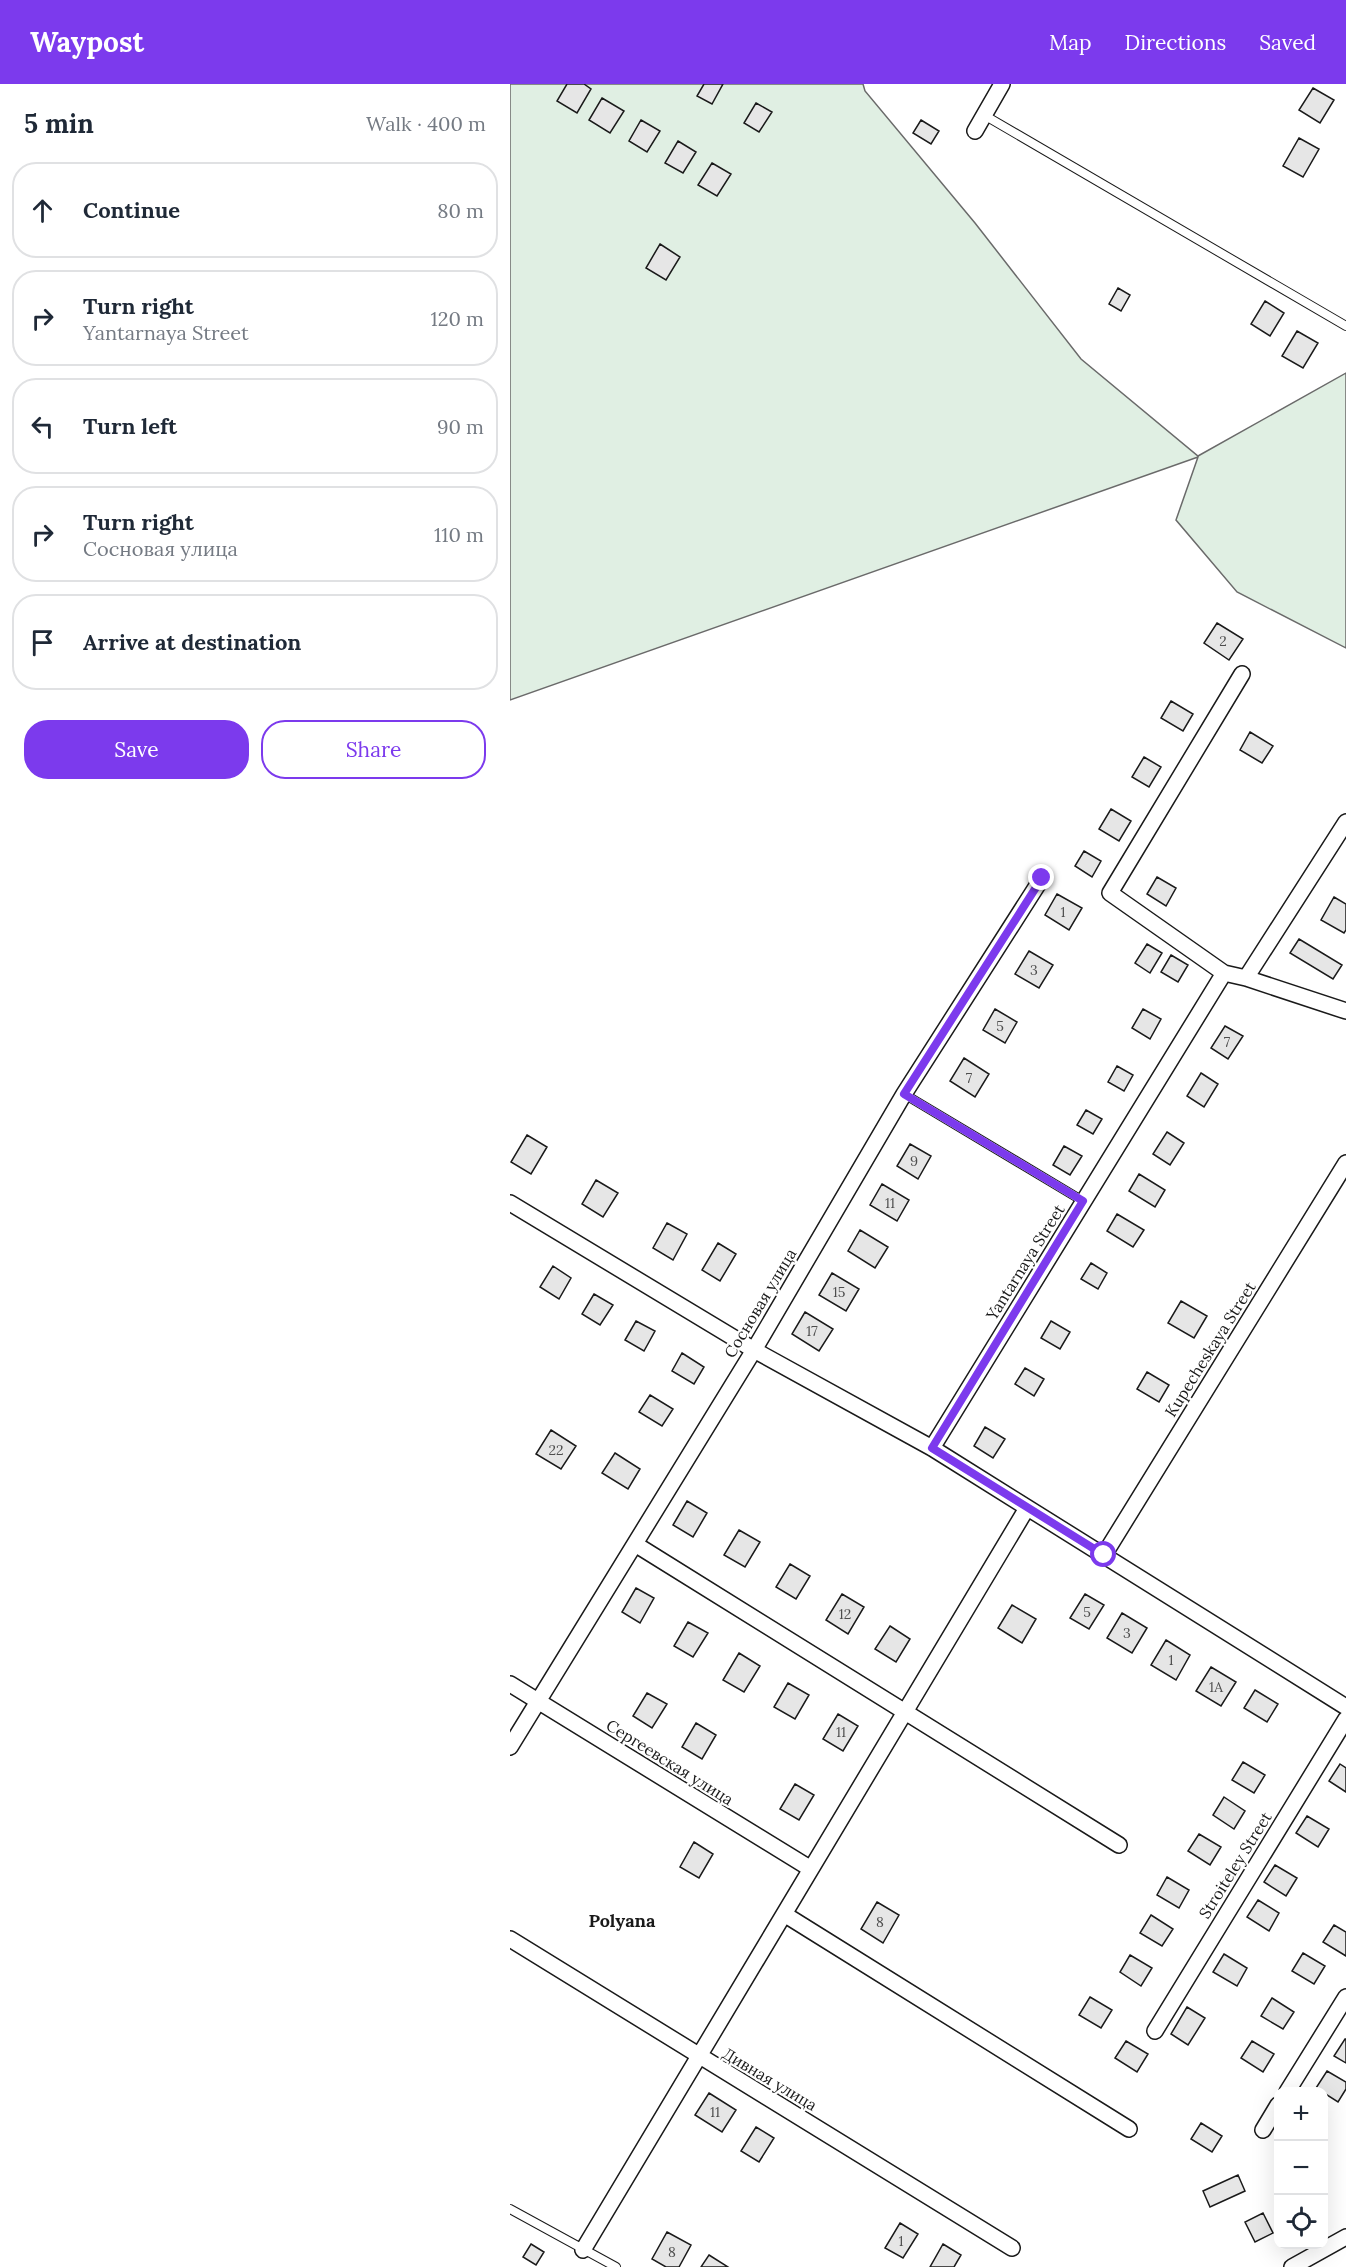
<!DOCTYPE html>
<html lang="en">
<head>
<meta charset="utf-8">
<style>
	:root { --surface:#fff; --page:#f6f6f7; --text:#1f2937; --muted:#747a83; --line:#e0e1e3; --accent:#7c3aed }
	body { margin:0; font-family:Lora,serif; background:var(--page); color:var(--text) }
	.controls { position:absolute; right:18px; bottom:18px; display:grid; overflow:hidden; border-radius:12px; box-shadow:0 6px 24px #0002 }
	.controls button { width:54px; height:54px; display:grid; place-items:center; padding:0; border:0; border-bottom:2px solid var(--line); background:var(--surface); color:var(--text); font:30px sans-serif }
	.stop { position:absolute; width:18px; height:18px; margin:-14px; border:4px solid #7c3aed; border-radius:50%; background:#fff }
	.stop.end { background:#7c3aed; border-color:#fff; box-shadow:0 2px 6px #0008 }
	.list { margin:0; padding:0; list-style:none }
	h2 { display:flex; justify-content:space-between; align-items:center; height:78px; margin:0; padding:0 24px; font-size:26px }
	h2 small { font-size:20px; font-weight:400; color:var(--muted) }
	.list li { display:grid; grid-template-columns:39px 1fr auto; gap:18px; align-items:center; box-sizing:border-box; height:96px; margin:0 12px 12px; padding:0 12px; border:2px solid var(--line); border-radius:24px }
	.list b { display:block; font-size:22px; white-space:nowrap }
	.list p { margin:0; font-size:20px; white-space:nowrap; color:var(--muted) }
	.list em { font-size:20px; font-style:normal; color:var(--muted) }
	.actions { display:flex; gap:12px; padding:18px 24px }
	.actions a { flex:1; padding:14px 0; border:2px solid var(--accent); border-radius:24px; text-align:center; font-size:21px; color:var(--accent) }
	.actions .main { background:var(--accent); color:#fff }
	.icon { flex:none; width:33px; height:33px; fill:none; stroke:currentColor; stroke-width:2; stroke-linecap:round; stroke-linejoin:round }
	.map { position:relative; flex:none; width:836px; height:2183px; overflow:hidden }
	header { display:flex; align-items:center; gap:36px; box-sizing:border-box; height:84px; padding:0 30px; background:var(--accent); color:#fff }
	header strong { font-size:28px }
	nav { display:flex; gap:33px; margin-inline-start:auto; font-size:21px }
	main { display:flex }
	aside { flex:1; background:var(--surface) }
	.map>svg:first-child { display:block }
	.green { fill:#e0efe3; stroke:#6a6a6a; stroke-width:1.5 }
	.building { fill:#e6e6e6; stroke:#1a1a1a; stroke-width:1.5 }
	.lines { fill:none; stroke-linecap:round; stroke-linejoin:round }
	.lane-casing { stroke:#1a1a1a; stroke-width:10 }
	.street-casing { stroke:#1a1a1a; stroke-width:18 }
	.lane { stroke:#fff; stroke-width:8 }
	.street { stroke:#fff; stroke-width:15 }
	.route { stroke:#7c3aed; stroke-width:8 }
	.labels { text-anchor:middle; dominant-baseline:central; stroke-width:4.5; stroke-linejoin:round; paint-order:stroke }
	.number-label { font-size:14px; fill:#4d4d4d }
	.street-label { font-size:16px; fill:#1a1a1a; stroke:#fff }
	.neighbourhood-label { font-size:18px; font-weight:bold; fill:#1a1a1a; stroke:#fff }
</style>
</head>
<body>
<header>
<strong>Waypost</strong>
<nav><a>Map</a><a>Directions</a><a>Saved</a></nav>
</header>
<main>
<aside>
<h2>5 min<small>Walk · 400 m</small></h2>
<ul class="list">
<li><svg class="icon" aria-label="ahead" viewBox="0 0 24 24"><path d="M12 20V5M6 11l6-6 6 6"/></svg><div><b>Continue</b></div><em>80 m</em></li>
<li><svg class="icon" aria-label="right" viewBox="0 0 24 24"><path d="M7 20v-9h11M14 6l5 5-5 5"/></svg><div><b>Turn right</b><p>Yantarnaya Street</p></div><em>120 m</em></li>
<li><svg class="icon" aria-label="left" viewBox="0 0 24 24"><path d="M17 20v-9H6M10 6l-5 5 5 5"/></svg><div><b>Turn left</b></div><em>90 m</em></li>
<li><svg class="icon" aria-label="right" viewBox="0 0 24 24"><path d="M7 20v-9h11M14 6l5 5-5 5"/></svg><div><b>Turn right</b><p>Сосновая улица</p></div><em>110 m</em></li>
<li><svg class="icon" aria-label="arrive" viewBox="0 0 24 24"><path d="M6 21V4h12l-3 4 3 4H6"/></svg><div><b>Arrive at destination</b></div></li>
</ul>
<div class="actions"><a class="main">Save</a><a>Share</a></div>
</aside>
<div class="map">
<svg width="836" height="2183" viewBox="0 0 836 2183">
	<rect width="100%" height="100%" fill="#fff"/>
	<path class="green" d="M0,0H353L355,7L465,139L571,275L688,372L836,289V564L727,508L666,436L688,373L0,616Z"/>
	<path class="building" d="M57,0H74L81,5L67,29L47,17Z
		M194,0H213L202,20L187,12Z
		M803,4L824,16L810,39L789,26Z
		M92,14L114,27L100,49L79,36Z
		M246,19L262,28L249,48L234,39Z
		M131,36L150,47L137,68L119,57Z
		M411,36L429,47L421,60L403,49Z
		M789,54L809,65L793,93L773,82Z
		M168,57L186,68L173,89L155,79Z
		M202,79L221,90L207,112L188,101Z
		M150,160L170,173L156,196L136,184Z
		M608,204L620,211L611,227L599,220Z
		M755,217L774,229L760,252L741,240Z
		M787,247L808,259L793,284L772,272Z
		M707,539L733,555L719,576L694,559Z
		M661,617L683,630L673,647L651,634Z
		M740,648L763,662L752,679L730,666Z
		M634,673L651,683L639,703L622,693Z
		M601,725L621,737L609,757L589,745Z
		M574,767L591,777L582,793L565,782Z
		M647,793L666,804L656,822L637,810Z
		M547,810L572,824L559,846L535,831Z
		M824,813L836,820V846L834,849L811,836Z
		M789,855L832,881L823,895L780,869Z
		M637,860L652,869L640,889L625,879Z
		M519,867L543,881L529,904L505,890Z
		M661,871L678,881L668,898L651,888Z
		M485,925L507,938L495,959L473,946Z
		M633,925L651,935L640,955L622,944Z
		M715,942L733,952L718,975L701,964Z
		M454,974L479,990L465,1013L440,997Z
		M607,982L623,991L614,1007L598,998Z
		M691,989L708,1000L694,1023L677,1012Z
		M576,1026L592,1035L583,1050L567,1041Z
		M657,1048L674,1059L660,1081L643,1070Z
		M17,1051L37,1063L21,1090L1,1078Z
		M400,1060L421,1072L408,1095L387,1082Z
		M554,1062L572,1072L560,1091L543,1081Z
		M629,1090L655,1106L645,1123L619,1107Z
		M86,1096L108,1109L93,1133L72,1120Z
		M372,1100L399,1116L387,1137L360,1121Z
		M607,1130L634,1146L623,1163L597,1147Z
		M157,1139L177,1150L163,1176L143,1164Z
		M350,1146L378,1163L365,1184L338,1167Z
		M208,1159L226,1170L210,1197L192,1186Z
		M581,1179L597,1189L588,1205L571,1195Z
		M43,1182L61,1194L49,1215L30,1203Z
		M322,1189L349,1205L336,1227L309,1211Z
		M84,1210L103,1221L90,1241L72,1230Z
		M671,1217L697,1232L684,1254L658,1239Z
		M295,1228L323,1245L309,1267L282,1250Z
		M126,1237L145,1247L134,1267L115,1256Z
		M541,1237L560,1248L550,1265L531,1254Z
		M172,1269L194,1283L184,1300L162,1287Z
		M515,1284L534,1295L524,1312L505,1300Z
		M637,1288L659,1301L649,1318L627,1305Z
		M140,1311L163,1325L152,1342L129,1328Z
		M475,1343L495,1355L483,1374L464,1362Z
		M41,1346L66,1362L51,1385L26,1370Z
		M105,1369L130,1385L118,1405L92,1389Z
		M177,1417L197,1429L183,1453L163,1441Z
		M229,1446L250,1458L235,1483L214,1471Z
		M280,1480L300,1492L286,1515L266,1503Z
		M126,1504L144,1514L130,1539L112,1528Z
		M332,1510L354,1523L338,1550L316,1536Z
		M575,1510L594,1521L579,1545L560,1534Z
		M502,1521L526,1535L512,1559L488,1544Z
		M612,1529L637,1544L622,1569L597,1554Z
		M178,1538L198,1549L183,1573L164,1562Z
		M380,1542L400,1555L386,1578L365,1565Z
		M656,1556L680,1571L666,1596L641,1581Z
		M229,1569L250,1582L234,1608L213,1596Z
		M701,1583L726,1598L711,1622L686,1607Z
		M278,1599L299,1611L285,1635L264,1623Z
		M745,1606L768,1620L757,1638L734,1624Z
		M137,1609L157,1620L142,1644L123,1632Z
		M328,1630L348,1642L333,1667L313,1655Z
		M186,1639L206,1651L192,1675L172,1663Z
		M733,1678L755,1691L744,1709L722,1696Z
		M830,1680L836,1684V1708L819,1697Z
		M285,1700L304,1711L289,1736L270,1725Z
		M714,1713L735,1727L724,1745L703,1731Z
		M797,1732L819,1745L808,1763L786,1749Z
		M689,1750L711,1763L700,1781L678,1767Z
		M184,1758L203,1770L189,1794L170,1783Z
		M765,1781L787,1794L776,1812L754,1798Z
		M657,1793L679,1806L669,1824L647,1811Z
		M748,1816L769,1829L759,1847L737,1833Z
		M367,1818L389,1831L373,1859L351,1845Z
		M641,1831L663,1845L652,1862L630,1849Z
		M824,1841L836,1848V1872L813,1858Z
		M793,1869L815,1882L804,1900L782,1887Z
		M714,1870L737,1884L727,1902L703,1888Z
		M620,1871L642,1884L631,1902L610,1888Z
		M580,1913L602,1926L591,1944L569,1931Z
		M762,1914L784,1928L773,1945L751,1932Z
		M677,1923L695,1934L678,1961L661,1950Z
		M835,1955H836V1979L824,1972Z
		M616,1957L638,1970L627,1988L605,1974Z
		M742,1957L764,1970L753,1988L731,1974Z
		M817,1987L836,1998V2005L828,2018L806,2004Z
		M199,2009L226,2026L212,2048L185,2031Z
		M691,2039L712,2052L702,2068L681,2055Z
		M246,2043L264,2054L249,2078L231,2067Z
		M728,2091L735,2107L700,2123L693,2107Z
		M753,2129L763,2149L745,2158L735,2138Z
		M390,2139L408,2150L393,2174L375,2164Z
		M157,2148L181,2161L169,2183H156L142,2175Z
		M21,2160L34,2168L26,2181L13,2173Z
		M433,2160L451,2171L444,2183H420Z
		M199,2171L218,2183H191Z"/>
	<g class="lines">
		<defs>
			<path id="lane" d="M474,31L836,242
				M394,1010L573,1117
				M0,2125L106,2183"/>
			<path id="street" d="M465,47L492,0
				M732,590L600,809L714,889L736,894L836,927
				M736,894L836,738
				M0,1119L244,1266L422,1364L836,1623
				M422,1364L714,889
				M125,1460L609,1761
				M594,1471L836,1079
				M0,1600L301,1785
				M0,1663L244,1266L394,1010L532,794
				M274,1830L619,2045
				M0,1855L502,2164
				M645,1947L836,1635
				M777,2008L836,1913
				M753,2046L768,2021
				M73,2166L517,1424
				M782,2183L836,2153"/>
		</defs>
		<use href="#lane" class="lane-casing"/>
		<use href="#street" class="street-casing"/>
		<use href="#lane" class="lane"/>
		<use href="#street" class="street"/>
	</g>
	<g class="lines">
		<path class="route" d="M532,794L394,1010L573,1117L422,1364L594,1471"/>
	</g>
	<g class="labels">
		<g class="number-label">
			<text x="713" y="557">2</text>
			<text x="553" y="828">1</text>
			<text x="524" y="886">3</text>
			<text x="490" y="942">5</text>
			<text x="717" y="958">7</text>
			<text x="459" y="994">7</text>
			<text x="404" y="1077">9</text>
			<text x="380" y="1119">11</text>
			<text x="329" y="1208">15</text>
			<text x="302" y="1247">17</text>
			<text x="46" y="1366">22</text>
			<text x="577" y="1528">5</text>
			<text x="335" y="1530">12</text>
			<text x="617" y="1549">3</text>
			<text x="661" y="1576">1</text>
			<text x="706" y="1603">1А</text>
			<text x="331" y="1648">11</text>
			<text x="370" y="1838">8</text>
			<text x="205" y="2028">11</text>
			<text x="391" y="2157">1</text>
			<text x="162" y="2168">8</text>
		</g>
		<g class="street-label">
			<text transform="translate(515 1178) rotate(-58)">Yantarnaya Street</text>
			<text transform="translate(250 1219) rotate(-59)">Сосновая улица</text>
			<text transform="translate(700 1265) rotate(-58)">Kupecheskaya Street</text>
			<text transform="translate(160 1678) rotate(32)">Сергеевская улица</text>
			<text transform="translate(725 1781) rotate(-58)">Stroiteley Street</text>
			<text transform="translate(260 1995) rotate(31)">Дивная улица</text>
		</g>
		<g class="neighbourhood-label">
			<text x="112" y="1836">Polyana</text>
		</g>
	</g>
</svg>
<div class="controls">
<button>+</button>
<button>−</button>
<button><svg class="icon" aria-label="locate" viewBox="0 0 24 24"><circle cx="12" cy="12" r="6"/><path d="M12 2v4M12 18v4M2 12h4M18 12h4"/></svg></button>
</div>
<div class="stop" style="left:594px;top:1471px"></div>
<div class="stop end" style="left:532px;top:794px"></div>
</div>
</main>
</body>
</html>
